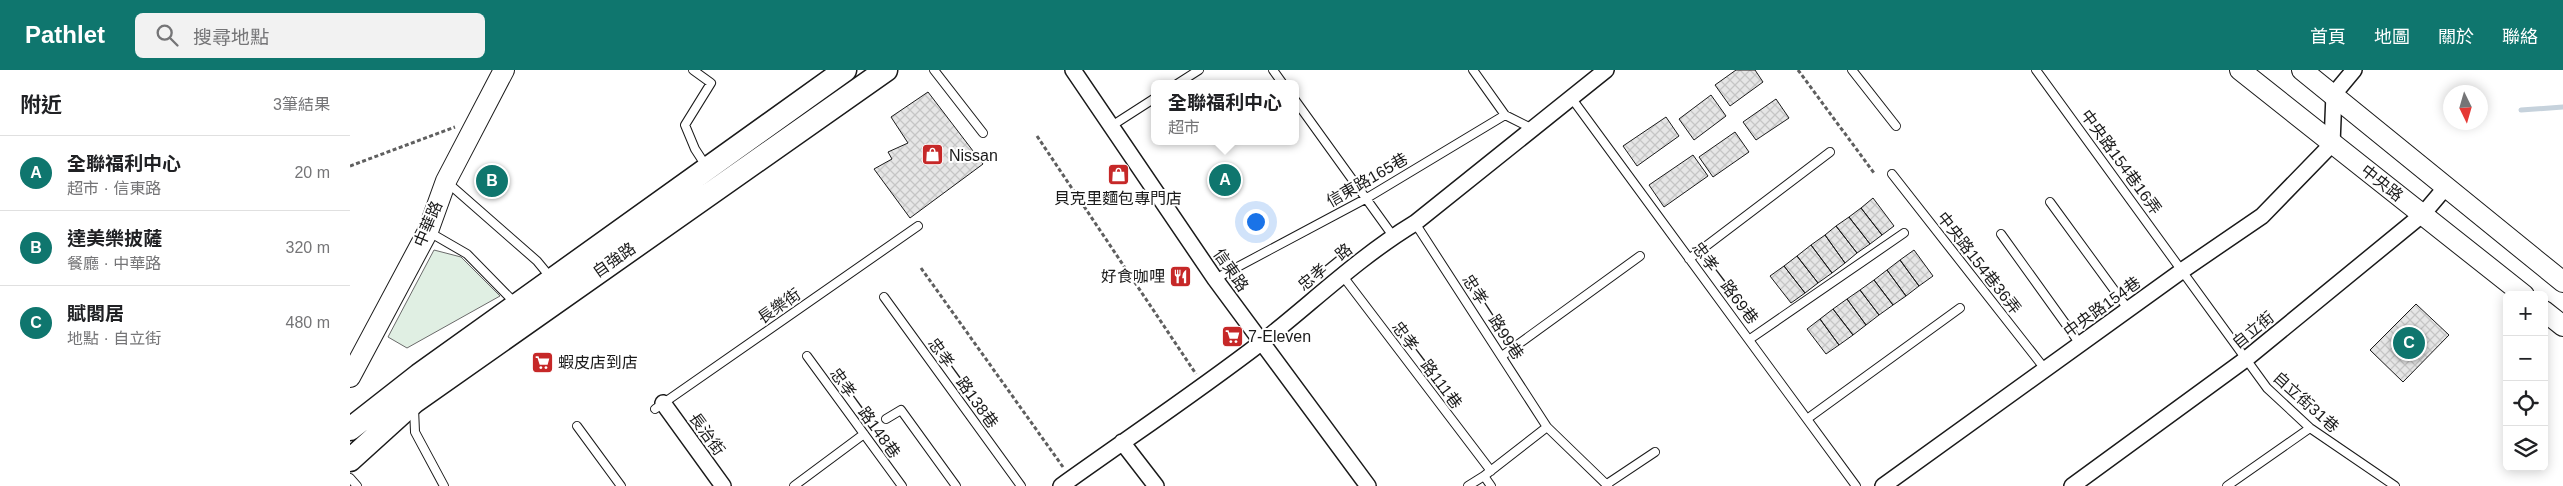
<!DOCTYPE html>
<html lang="zh-TW">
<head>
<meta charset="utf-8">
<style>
	:root { --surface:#fff; --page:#f2f2f2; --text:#202124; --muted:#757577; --line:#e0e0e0; --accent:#0f766e }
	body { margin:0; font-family:Helvetica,"Noto Sans TC",sans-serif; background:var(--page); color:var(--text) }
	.controls { position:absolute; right:15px; bottom:15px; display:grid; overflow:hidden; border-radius:8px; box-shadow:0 2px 12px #0003 }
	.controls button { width:45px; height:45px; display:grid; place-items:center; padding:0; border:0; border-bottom:1px solid var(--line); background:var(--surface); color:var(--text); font:25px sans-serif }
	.compass { position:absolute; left:2093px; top:15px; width:45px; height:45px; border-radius:50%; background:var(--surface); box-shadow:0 2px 12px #0003; rotate:175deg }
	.you { position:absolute; left:905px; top:151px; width:18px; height:18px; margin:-12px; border:4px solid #fff; border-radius:50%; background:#1a73e8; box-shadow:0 0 0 8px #1a73e833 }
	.badge { display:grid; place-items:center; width:32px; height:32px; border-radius:50%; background:var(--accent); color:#fff; font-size:16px; font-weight:700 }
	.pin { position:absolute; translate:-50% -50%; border:2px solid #fff; box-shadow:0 1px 5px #0006 }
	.popup { position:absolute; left:801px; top:10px; width:148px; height:65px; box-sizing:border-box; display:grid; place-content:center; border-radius:8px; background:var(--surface); filter:drop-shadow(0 1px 4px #0005); font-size:16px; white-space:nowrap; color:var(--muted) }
	.popup b { font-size:19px; color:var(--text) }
	.popup::after { content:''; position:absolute; left:50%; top:100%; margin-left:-10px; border:10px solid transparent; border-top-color:var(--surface) }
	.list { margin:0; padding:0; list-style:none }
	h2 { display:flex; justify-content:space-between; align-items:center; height:65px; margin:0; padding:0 20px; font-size:21px }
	h2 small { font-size:16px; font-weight:400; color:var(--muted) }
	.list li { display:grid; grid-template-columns:32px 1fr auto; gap:15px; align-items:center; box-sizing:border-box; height:75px; padding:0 20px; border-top:1px solid var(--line) }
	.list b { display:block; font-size:19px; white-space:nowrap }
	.list p { margin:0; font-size:16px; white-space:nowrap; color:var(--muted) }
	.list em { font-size:16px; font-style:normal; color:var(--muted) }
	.icon { flex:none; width:28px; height:28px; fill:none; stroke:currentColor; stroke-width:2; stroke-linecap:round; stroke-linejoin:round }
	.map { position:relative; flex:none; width:2213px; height:416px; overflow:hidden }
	header { display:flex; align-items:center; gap:30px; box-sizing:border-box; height:70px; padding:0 25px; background:var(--accent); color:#fff }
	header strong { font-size:24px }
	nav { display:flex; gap:28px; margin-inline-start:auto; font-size:18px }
	.search { width:350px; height:45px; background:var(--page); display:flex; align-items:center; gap:12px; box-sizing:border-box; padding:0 18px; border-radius:8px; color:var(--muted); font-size:19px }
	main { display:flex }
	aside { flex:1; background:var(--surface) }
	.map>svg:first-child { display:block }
	.park { fill:#e0efe3; stroke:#6a6a6a }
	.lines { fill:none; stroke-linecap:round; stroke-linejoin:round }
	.stream { stroke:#c6d2dc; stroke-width:5 }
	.building { fill:url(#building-cross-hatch); stroke:#1a1a1a }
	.lane-casing { stroke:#1a1a1a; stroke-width:10 }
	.street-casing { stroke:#1a1a1a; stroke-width:18 }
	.secondary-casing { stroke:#1a1a1a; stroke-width:22 }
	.primary-casing { stroke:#1a1a1a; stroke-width:25 }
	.path { stroke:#5f5f5f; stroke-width:3; stroke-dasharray:4 2.5; stroke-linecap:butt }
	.lane { stroke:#fff; stroke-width:8 }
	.street { stroke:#fff; stroke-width:15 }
	.secondary { stroke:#fff; stroke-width:20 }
	.primary { stroke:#fff; stroke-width:22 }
	.labels { text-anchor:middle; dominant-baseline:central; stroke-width:4; stroke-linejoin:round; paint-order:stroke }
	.poi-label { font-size:16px; fill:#1a1a1a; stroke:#fff; text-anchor:start }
	.street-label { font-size:16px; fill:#1a1a1a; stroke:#fff }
</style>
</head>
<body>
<header>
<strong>Pathlet</strong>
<div class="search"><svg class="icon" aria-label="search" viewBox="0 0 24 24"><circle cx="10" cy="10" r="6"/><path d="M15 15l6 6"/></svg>搜尋地點</div>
<nav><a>首頁</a><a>地圖</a><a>關於</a><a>聯絡</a></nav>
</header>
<main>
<aside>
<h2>附近<small>3筆結果</small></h2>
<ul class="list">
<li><span class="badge">A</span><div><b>全聯福利中心</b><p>超市 · 信東路</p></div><em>20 m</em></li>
<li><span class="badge">B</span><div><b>達美樂披薩</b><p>餐廳 · 中華路</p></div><em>320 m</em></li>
<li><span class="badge">C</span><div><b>賦閣居</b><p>地點 · 自立街</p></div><em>480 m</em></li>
</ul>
</aside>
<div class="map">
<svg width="2213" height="416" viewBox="0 0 2213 416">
	<defs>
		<pattern id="building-cross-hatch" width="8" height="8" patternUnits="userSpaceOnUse" patternTransform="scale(1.25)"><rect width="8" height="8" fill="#e6e6e6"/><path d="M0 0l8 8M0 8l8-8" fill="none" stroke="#c5c5c5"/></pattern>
	</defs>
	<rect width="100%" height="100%" fill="#fff"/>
	<path class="park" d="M84,180L111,187L150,226L57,278L38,267Z"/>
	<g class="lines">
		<path class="stream" d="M2171,40L2213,37"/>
	</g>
	<path class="building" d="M1386,0H1405L1413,12L1380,36L1365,15Z
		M578,22L633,94L560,148L524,99L542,89L538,82L558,73L541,47Z
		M1361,25L1376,46L1344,70L1329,49Z
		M1426,29L1439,48L1406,70L1393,52Z
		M1316,47L1329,66L1287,96L1273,76Z
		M1385,62L1399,82L1363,107L1349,87Z
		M1343,85L1358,106L1314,137L1299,115Z
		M1523,128L1544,156L1532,165L1511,138Z
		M1511,138L1532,165L1520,174L1499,147Z
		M1499,147L1520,174L1507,183L1486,156Z
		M1486,156L1507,183L1495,193L1475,165Z
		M1475,165L1495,193L1482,203L1461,175Z
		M1461,175L1482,203L1468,213L1447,186Z
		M1564,180L1583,206L1569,216L1550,190Z
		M1447,186L1468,213L1455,223L1434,196Z
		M1550,190L1569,216L1556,226L1537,200Z
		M1434,196L1455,223L1441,233L1420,206Z
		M1537,200L1556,226L1543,235L1524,210Z
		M1524,210L1543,235L1529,245L1510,220Z
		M1510,220L1529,245L1516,255L1497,229Z
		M1497,229L1516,255L1503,265L1483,239Z
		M2066,234L2099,265L2053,312L2020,280Z
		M1483,239L1503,265L1489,275L1470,249Z
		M1470,249L1489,275L1476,284L1457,259Z"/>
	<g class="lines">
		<defs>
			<path id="lane" d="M343,0L361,13L335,55L345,79L356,96
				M584,0L633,63
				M923,0L933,14
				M1123,0L1155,45
				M1502,0L1546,56
				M1686,0L1917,318L1960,358L2045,416
				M827,14L849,0
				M1220,26L1506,416
				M945,30L1043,166
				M763,55L805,28
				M1542,104L1695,299
				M98,113L187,191L201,208
				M1700,132L1778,239
				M1065,153L1197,357L1258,416
				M79,162L117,184L166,234
				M1651,164L1730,274
				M1339,189L1480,82
				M992,205L1141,401
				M865,209L1017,128L1155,45L1181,58
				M534,227L671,416
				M1400,269L1554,163
				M457,286L552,416
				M1152,286L1290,186
				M64,338L65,362L94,416
				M305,339L568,156
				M536,349L551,340L606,416
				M1457,349L1610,238
				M227,356L271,416
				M0,408L7,416
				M1257,414L1305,382
				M444,416L514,364
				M1118,416L1134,406
				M1141,416L1134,406L1197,357
				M1877,416L1960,358"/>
			<path id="street" d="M723,0L865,209L1018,416
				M313,333L373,416
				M772,372L806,416
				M711,416C778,368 847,322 912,272C963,232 1009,187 1065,153L1256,0
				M1533,416L1833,200L1912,146L1982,74L1984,24L2004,0
				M1722,416L1896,289L2073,144L2095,118"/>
			<path id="secondary" d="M1890,0L2174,225
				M1952,0L2213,212
				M2194,241L2213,256
				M0,307L78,161L96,111L154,0"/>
			<path id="primary" d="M0,359L69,305L495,0
				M0,390L64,332L536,0"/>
		</defs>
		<use href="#lane" class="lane-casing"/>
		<use href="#street" class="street-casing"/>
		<use href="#secondary" class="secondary-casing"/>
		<use href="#primary" class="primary-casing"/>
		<path class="path" d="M1448,0L1524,103
			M687,66L846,304
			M0,96L105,57
			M571,198L713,397"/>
		<use href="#lane" class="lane"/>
		<use href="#street" class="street"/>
		<use href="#secondary" class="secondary"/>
		<use href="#primary" class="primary"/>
	</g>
	<defs>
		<symbol id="shop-square" viewBox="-11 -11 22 22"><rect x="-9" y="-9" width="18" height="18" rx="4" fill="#c62828" stroke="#fff"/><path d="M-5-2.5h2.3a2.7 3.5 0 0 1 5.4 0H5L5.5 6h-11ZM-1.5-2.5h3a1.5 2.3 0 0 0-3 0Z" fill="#fff"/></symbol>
		<symbol id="restaurant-square" viewBox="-11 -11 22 22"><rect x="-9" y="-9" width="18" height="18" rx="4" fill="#c62828" stroke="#fff"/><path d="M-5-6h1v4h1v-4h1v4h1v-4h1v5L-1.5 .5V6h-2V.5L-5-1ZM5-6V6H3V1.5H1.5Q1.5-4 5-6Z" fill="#fff"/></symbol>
		<symbol id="supermarket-square" viewBox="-11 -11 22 22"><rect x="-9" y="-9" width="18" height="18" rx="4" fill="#c62828" stroke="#fff"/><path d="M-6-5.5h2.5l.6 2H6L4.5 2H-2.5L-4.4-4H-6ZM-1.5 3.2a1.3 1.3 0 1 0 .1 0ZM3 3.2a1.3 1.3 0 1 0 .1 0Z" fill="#fff"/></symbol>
	</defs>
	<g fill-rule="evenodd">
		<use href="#shop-square" x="570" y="72" width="25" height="25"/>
		<use href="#shop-square" x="756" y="92" width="25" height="25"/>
		<use href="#restaurant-square" x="818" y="194" width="25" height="25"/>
		<use href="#supermarket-square" x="870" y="254" width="25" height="25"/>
		<use href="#supermarket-square" x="180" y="280" width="25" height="25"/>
	</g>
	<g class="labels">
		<g class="poi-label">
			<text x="599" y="85">Nissan</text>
			<text x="768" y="128" text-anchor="middle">貝克里麵包專門店</text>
			<text x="815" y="206" text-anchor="end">好食咖哩</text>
			<text x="898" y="266">7-Eleven</text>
			<text x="208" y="292">蝦皮店到店</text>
		</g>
		<g class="street-label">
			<text transform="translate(1771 92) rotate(54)">中央路154巷16弄</text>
			<text transform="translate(1017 110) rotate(-30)">信東路165巷</text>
			<text transform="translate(2032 113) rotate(38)">中央路</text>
			<text transform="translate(78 154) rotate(-67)">中華路</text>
			<text transform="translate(264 190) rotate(-35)">自強路</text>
			<text transform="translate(1629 193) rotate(52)">中央路154巷36弄</text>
			<text transform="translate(975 197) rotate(-39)">忠孝一路</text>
			<text transform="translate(881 200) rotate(55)">信東路</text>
			<text transform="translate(1375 213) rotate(53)">忠孝一路69巷</text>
			<text transform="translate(429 236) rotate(-35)">長樂街</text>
			<text transform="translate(1752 237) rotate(-36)">中央路154巷</text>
			<text transform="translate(1143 247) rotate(57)">忠孝一路99巷</text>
			<text transform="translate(1903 260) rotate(-39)">自立街</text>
			<text transform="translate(1077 295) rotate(53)">忠孝一路111巷</text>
			<text transform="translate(613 313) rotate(54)">忠孝一路138巷</text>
			<text transform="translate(1956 332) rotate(42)">自立街31巷</text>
			<text transform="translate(515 343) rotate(54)">忠孝一路148巷</text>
			<text transform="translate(357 364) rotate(54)">長治街</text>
		</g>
	</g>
</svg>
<div class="controls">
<button>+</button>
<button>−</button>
<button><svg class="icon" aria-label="locate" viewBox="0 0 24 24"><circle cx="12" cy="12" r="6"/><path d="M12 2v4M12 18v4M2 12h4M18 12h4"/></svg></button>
<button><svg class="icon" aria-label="layers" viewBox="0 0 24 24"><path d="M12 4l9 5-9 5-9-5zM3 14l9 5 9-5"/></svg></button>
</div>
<svg class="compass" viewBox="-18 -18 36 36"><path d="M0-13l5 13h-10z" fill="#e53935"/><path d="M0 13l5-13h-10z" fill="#757577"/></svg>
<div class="you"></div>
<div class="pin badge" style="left:875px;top:110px">A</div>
<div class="popup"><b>全聯福利中心</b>超市</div>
<div class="pin badge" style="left:142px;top:111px">B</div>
<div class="pin badge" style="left:2059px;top:273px">C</div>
</div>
</main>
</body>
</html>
